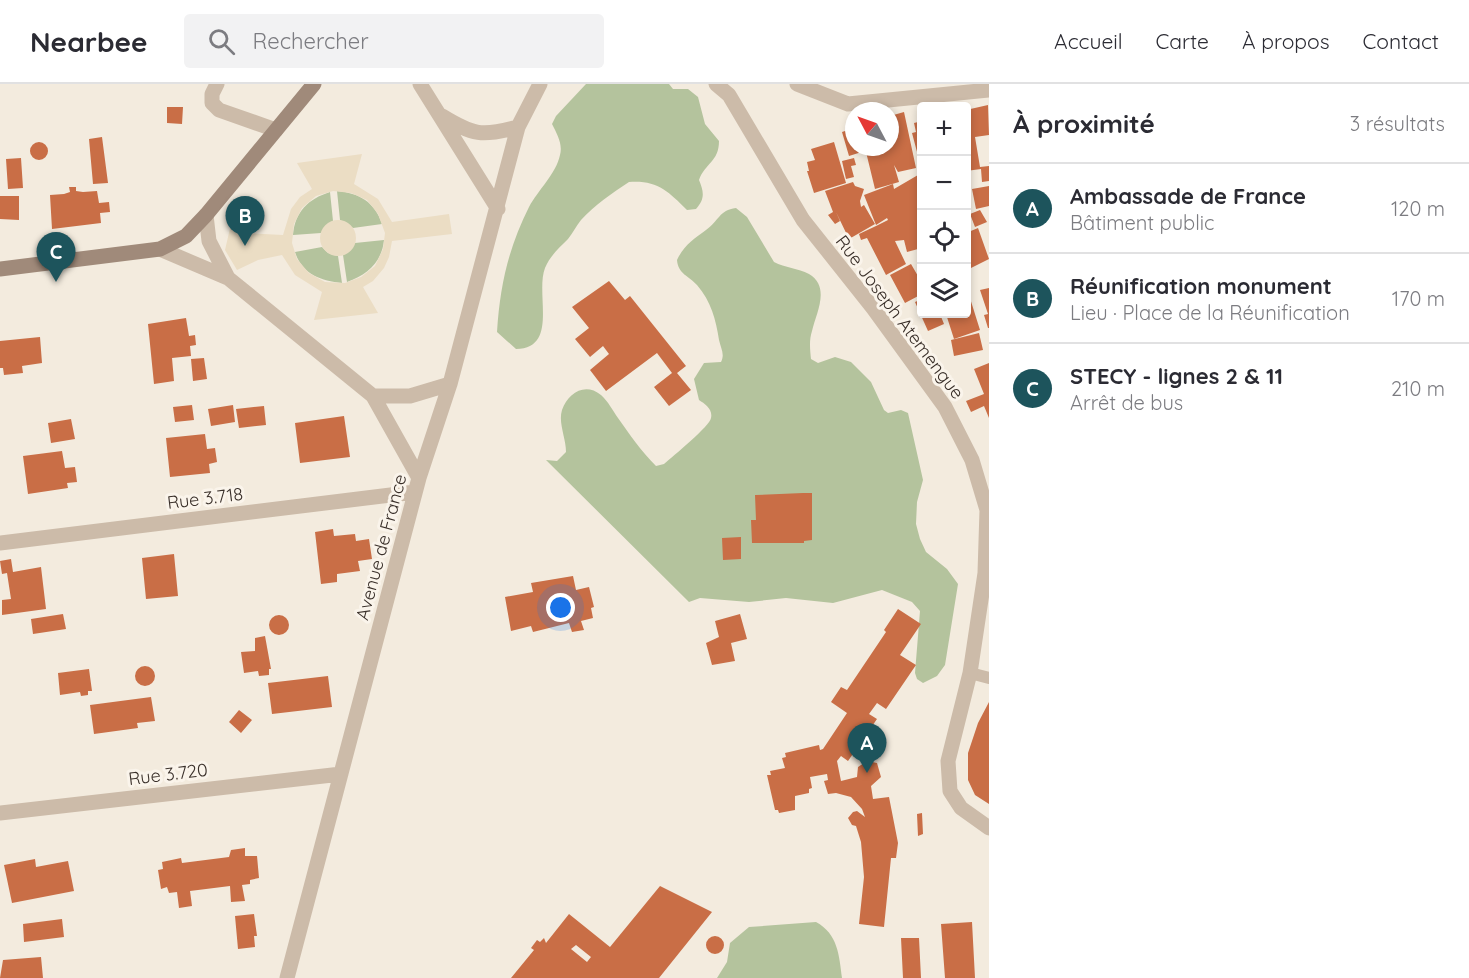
<!DOCTYPE html>
<html lang="fr">
<head>
<meta charset="utf-8">
<style>
	:root { --surface:#fff; --page:#f2f2f3; --text:#2b2b33; --muted:#7c7c81; --line:#e1e1e2; --accent:#1d545c }
	body { margin:0; font-family:Quicksand,sans-serif; background:var(--page); color:var(--text) }
	.controls { position:absolute; right:18px; top:18px; display:grid; overflow:hidden; border-radius:6px; box-shadow:0 3px 9px #0003 }
	.controls button { width:54px; height:54px; display:grid; place-items:center; padding:0; border:0; border-bottom:2px solid var(--line); background:var(--surface); color:var(--text); font:30px sans-serif }
	.compass { position:absolute; left:845px; top:18px; width:54px; height:54px; border-radius:50%; background:var(--surface); box-shadow:0 3px 9px #0003; rotate:311deg }
	.you { position:absolute; left:561px; top:524px; width:21px; height:21px; margin:-15px; border:4px solid #fff; border-radius:50%; background:#1a73e8; box-shadow:0 0 0 9px #1a73e833 }
	.badge { display:grid; place-items:center; width:39px; height:39px; border-radius:50%; background:var(--accent); color:#fff; font-size:20px; font-weight:700 }
	.pin { position:absolute; translate:-50% -50px; filter:drop-shadow(0 2px 3px #0008) }
	.pin::after { content:''; position:absolute; top:32px; width:21px; height:18px; background:inherit; clip-path:polygon(0 0,100% 0,50% 100%) }
	.list { margin:0; padding:0; list-style:none }
	h2 { display:flex; justify-content:space-between; align-items:center; height:78px; margin:0; padding:0 24px; font-size:26px }
	h2 small { font-size:20px; font-weight:400; color:var(--muted) }
	.list li { display:grid; grid-template-columns:39px 1fr auto; gap:18px; align-items:center; box-sizing:border-box; height:90px; padding:0 24px; border-top:2px solid var(--line) }
	.list b { display:block; font-size:22px; white-space:nowrap }
	.list p { margin:0; font-size:20px; white-space:nowrap; color:var(--muted) }
	.list em { font-size:20px; font-style:normal; color:var(--muted) }
	.icon { flex:none; width:33px; height:33px; fill:none; stroke:currentColor; stroke-width:2; stroke-linecap:round; stroke-linejoin:round }
	.map { position:relative; flex:none; width:989px; height:894px; overflow:hidden }
	header { display:flex; align-items:center; gap:36px; box-sizing:border-box; height:84px; padding:0 30px; background:var(--surface); border-bottom:2px solid var(--line) }
	header strong { font-size:28px }
	nav { display:flex; gap:33px; margin-inline-start:auto; font-size:21px }
	.search { width:420px; height:54px; background:var(--page); display:flex; align-items:center; gap:15px; box-sizing:border-box; padding:0 21px; border-radius:6px; color:var(--muted); font-size:22px }
	main { display:flex }
	aside { flex:1; background:var(--surface) }
	.map>svg:first-child { display:block }
	.green { fill:#b4c39d }
	.plaza { fill:#ebddc4; fill-rule:evenodd }
	.building { fill:#c96e46; fill-rule:evenodd }
	.lines { fill:none; stroke-linecap:round; stroke-linejoin:round }
	.lane { stroke:#ccbba9; stroke-width:12 }
	.street { stroke:#ccbba9; stroke-width:15 }
	.secondary { stroke:#a08a7a; stroke-width:15 }
	.labels { text-anchor:middle; dominant-baseline:central; stroke-width:6; stroke-linejoin:round; paint-order:stroke }
	.street-label { font-size:18px; fill:#392f29; stroke:#faf4eb }
</style>
</head>
<body>
<header>
<strong>Nearbee</strong>
<div class="search"><svg class="icon" aria-label="search" viewBox="0 0 24 24"><circle cx="10" cy="10" r="6"/><path d="M15 15l6 6"/></svg>Rechercher</div>
<nav><a>Accueil</a><a>Carte</a><a>À propos</a><a>Contact</a></nav>
</header>
<main>
<div class="map">
<svg width="989" height="894" viewBox="0 0 989 894">
	<rect width="100%" height="100%" fill="#f3ebde"/>
	<path class="green" d="M586,0H669L673,5H688L698,13L705,40L719,57C719,78 705,79 699,96C704,108 705,115 696,125L687,126C668,107 657,96 629,98C612,109 595,121 581,136C576,142 573,149 568,155C559,164 550,172 545,184C535,210 559,264 516,265L497,248C500,202 508,165 529,123C538,106 556,90 560,71C563,60 557,50 552,40L556,32Z
		M337,107C359,109 375,118 382,140L353,144L340,136Z
		M330,108L333,137L321,149L293,151C295,128 308,115 330,108Z
		M736,124L747,133L774,178C785,184 798,184 809,190C831,203 816,229 812,247C809,256 810,265 811,275L818,279L835,273L851,278L871,298L884,326L888,329L901,326L908,329L923,396L917,418L916,440L920,455L926,468L947,485L958,500L945,581L937,592L923,599L917,595L915,589L920,527L912,518L882,506L833,519L786,514L749,518L700,514L689,518L546,376L557,377L566,368C566,354 558,339 562,326C568,309 585,298 601,311C608,317 613,327 618,334C630,351 641,367 656,382L664,380C673,372 710,342 711,334C713,325 705,320 699,316L694,295L704,279L721,278C725,270 721,265 719,256C716,236 711,217 697,201C689,192 678,190 677,176C684,161 694,155 706,146C719,137 719,126 736,124Z
		M384,156C382,178 367,191 347,198L343,171L355,159Z
		M322,163L328,169L338,172L342,199C321,197 302,190 295,168Z
		M816,838C838,850 839,871 842,894H717L727,878L730,859L749,843Z"/>
	<path class="plaza" d="M362,70L354,100L378,115L392,138L449,130L452,150L392,157L389,173L384,184L373,197L363,203L378,229L314,236L322,208L295,191L282,171L258,176L237,186L225,166L231,140L247,149L283,151L291,125L300,113L312,105L297,79ZM333,107L351,109L367,116L378,130L385,149L383,165L375,182L361,193L345,199L325,198L309,189L297,175L292,159L294,140L302,124L316,112Z
		M320 154a18 18 0 1 1 36 0a18 18 0 1 1-36 0Z"/>
	<path class="building" d="M988,21L989,51L975,53L980,83L989,82V97L982,98L981,85L966,87V26Z
		M167,23H183L182,40L167,39Z
		M904,28L916,84L898,88L894,81L899,98L875,105L866,68L892,63L890,32Z
		M922,37V83H921L912,49L916,48L914,39Z
		M854,44V63L871,65L849,72L842,48Z
		M102,53L108,99L93,100L89,55Z
		M30 67a9 9 0 1 1 18 0a9 9 0 1 1-18 0Z
		M834,58L846,99L814,109L807,87H809L807,78L815,76L811,65Z
		M21,74L23,104L8,105L6,75Z
		M854,74L856,81L851,82L854,93L846,95L842,77Z
		M918,91L922,100V167L918,165L907,168L904,156L895,157L906,180L886,191L867,154L861,156L859,150L876,142L877,145L876,142L888,136L887,134L876,141L864,111L893,100L894,105Z
		M853,98L855,102L864,105L860,117L861,123L864,121L875,140L849,155L836,128L840,137L835,140L828,131L833,128L825,107Z
		M989,102V122L976,125L972,105Z
		M69,103H76V107L83,108L97,107L99,119L109,118L110,128L100,129L101,139L52,145L50,111L64,110L70,108Z
		M0,112H19V136L0,135Z
		M980,126L987,138L975,143L970,130Z
		M978,144L989,175L967,186L966,149Z
		M911,180L922,199V210L905,219L890,191Z
		M609,197L625,216L630,212L686,282L677,289L691,306L669,322L654,303L672,289L657,269L606,307L590,286L609,270L603,262L590,273L575,255L589,244L572,223Z
		M989,204V244H988L984,231L988,230L980,206Z
		M969,211L980,246L954,255L946,230H966Z
		M922,215V230H940L944,240L928,247L915,218Z
		M186,234L189,252L195,251L196,261L190,262L191,272L172,274L174,297L154,300L148,240Z
		M979,249L983,266L954,272L951,256Z
		M40,253L42,279L22,282L23,289L4,291L3,284H0V257Z
		M204,274L207,295L193,297L191,275Z
		M989,279V334L984,322L971,328L966,317L984,310L974,285Z
		M192,321L194,336L175,338L173,323Z
		M233,321L235,338L211,342L208,325Z
		M264,322L266,341L239,344L236,325Z
		M344,332L350,373L300,379L295,339Z
		M71,335L75,355L51,359L48,339Z
		M205,350L207,365L215,364L217,378L209,380L210,389L170,393L166,354Z
		M62,367L65,384L75,383L77,398L67,399L68,404L28,410L23,372Z
		M803,409H812V456L804,457V459H752L751,436H756L755,411Z
		M333,445L334,452L355,450L356,457L369,455L372,475L358,477L360,487L337,490V498L321,500L315,448Z
		M741,453V475L723,476L722,454Z
		M174,470L178,512L146,515L142,474Z
		M11,475L13,488L41,483L46,525L2,531V516L11,515L7,489L2,490L0,477Z
		M573,492L576,506L589,503L594,523L591,524L593,534L581,537L584,546L572,548L569,539L533,548L531,542L511,547L505,513L533,508L531,499Z
		M898,525L921,540L900,571L916,581L886,625L877,619L869,630L877,635L848,677L841,672L837,677L841,697L857,693L858,683L867,677L877,679L881,693L871,702L873,715L889,713L898,759L896,774H891L884,843L859,840L864,793L861,758L856,742L852,741L848,734L853,728L857,727L865,733L862,725L851,713L836,709L828,710L824,697L828,696L827,690L810,693L812,704L809,705V709L795,712V726L779,729L778,726H775L767,691H771L770,687L785,684L782,674L786,673L785,669L819,661L820,666L823,665L847,629L831,618L841,603L847,606L886,548L884,546Z
		M63,530L66,545L33,550L31,535Z
		M740,530L747,555L731,559L735,577L712,581L706,559L719,553L715,537Z
		M269 541a10 10 0 1 1 20 0a10 10 0 1 1-20 0Z
		M265,552L271,585H269V591L259,592L258,587L244,589L241,568L255,567V554Z
		M135 592a10 10 0 1 1 20 0a10 10 0 1 1-20 0Z
		M89,585L92,607H88V611L81,612L80,608L60,611L58,589Z
		M328,592L332,623L272,630L268,599Z
		M151,613L155,637L137,639L138,644L94,650L90,621Z
		M989,618V720L975,711L968,696V669L978,639Z
		M239,626L252,636L241,649L229,638Z
		M922,729L923,750L918,752L917,730Z
		M245,764V772H257L259,794L250,796V800L242,801L245,817L231,818L230,802L190,807L192,822L179,824L177,808L169,809L167,803L161,805L158,786L163,785L162,778L181,774L182,779L229,773L231,766Z
		M35,775L36,783L68,777L74,807L12,819L4,781Z
		M660,802L712,828L659,894H511L534,866L531,864L537,856L540,858L544,854L546,859L569,830L610,863ZM576,861L591,873L587,878L571,865Z
		M254,830L257,852H254L255,863L238,865L235,832Z
		M62,835L64,853L24,858L23,840Z
		M972,838L975,894H945L941,840Z
		M706 861a9 9 0 1 1 18 0a9 9 0 1 1-18 0Z
		M901,854H919L921,894H903Z
		M41,873L43,894H0L3,876Z"/>
	<g class="lines">
		<path class="lane" d="M970,589L989,594"/>
		<path class="street" d="M217,0L212,10V19L219,26L276,46
			M420,0L498,125
			M716,0L729,11L803,136L873,224L945,323L972,376L987,426L985,489L970,589L948,677L950,707L961,724L989,744
			M797,0L848,20L989,6
			M442,32C473,51 482,53 518,43
			M206,131L209,157L228,194L373,312H410L450,300
			M160,165L228,194
			M373,312L419,394
			M0,459L415,408
			M0,729L341,690
			M287,894L419,394L450,300L518,43L540,0"/>
		<path class="secondary" d="M0,185L160,165L186,152L206,131L314,0"/>
	</g>
	<g class="labels">
		<g class="street-label">
			<text transform="translate(900 233) rotate(53)">Rue Joseph Atemengue</text>
			<text transform="translate(205 414) rotate(-7)">Rue 3.718</text>
			<text transform="translate(381 463) rotate(-75)">Avenue de France</text>
			<text transform="translate(168 690) rotate(-7)">Rue 3.720</text>
		</g>
	</g>
</svg>
<div class="controls">
<button>+</button>
<button>−</button>
<button><svg class="icon" aria-label="locate" viewBox="0 0 24 24"><circle cx="12" cy="12" r="6"/><path d="M12 2v4M12 18v4M2 12h4M18 12h4"/></svg></button>
<button><svg class="icon" aria-label="layers" viewBox="0 0 24 24"><path d="M12 4l9 5-9 5-9-5zM3 14l9 5 9-5"/></svg></button>
</div>
<svg class="compass" viewBox="-18 -18 36 36"><path d="M0-13l5 13h-10z" fill="#e53935"/><path d="M0 13l5-13h-10z" fill="#7c7c81"/></svg>
<div class="you"></div>
<div class="pin badge" style="left:867px;top:689px">A</div>
<div class="pin badge" style="left:245px;top:162px">B</div>
<div class="pin badge" style="left:56px;top:198px">C</div>
</div>
<aside>
<h2>À proximité<small>3 résultats</small></h2>
<ul class="list">
<li><span class="badge">A</span><div><b>Ambassade de France</b><p>Bâtiment public</p></div><em>120 m</em></li>
<li><span class="badge">B</span><div><b>Réunification monument</b><p>Lieu · Place de la Réunification</p></div><em>170 m</em></li>
<li><span class="badge">C</span><div><b>STECY - lignes 2 &amp; 11</b><p>Arrêt de bus</p></div><em>210 m</em></li>
</ul>
</aside>
</main>
</body>
</html>
